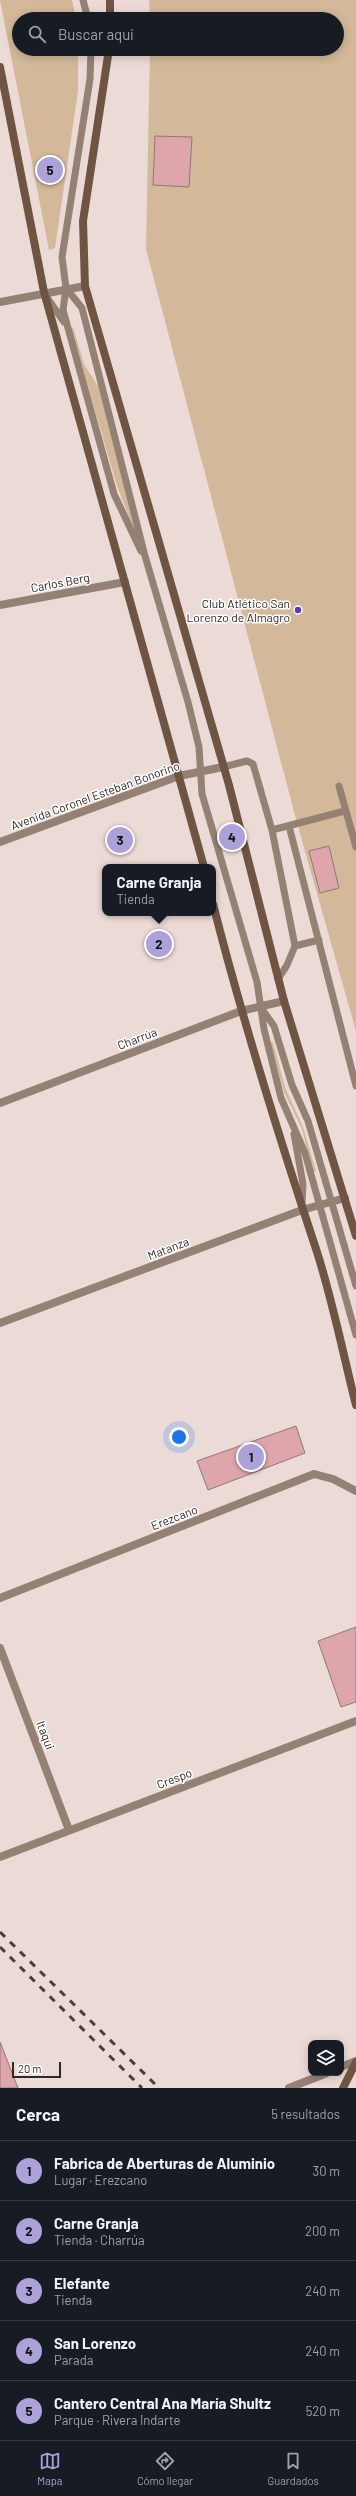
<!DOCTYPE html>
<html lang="es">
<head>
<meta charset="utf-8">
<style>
	:root { --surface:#171b24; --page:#242831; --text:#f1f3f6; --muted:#9ea1a6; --line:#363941; --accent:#aca1d9 }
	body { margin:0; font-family:Barlow,sans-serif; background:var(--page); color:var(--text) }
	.controls { position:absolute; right:12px; bottom:12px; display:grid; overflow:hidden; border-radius:8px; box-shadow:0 2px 10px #0003 }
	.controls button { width:36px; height:36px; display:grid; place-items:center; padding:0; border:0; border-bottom:1px solid var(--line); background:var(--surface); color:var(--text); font:20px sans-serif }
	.scale { position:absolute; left:12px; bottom:10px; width:49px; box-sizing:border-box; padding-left:4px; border:2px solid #2d2725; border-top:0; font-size:11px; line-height:14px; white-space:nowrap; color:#2d2725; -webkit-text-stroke:3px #fff; paint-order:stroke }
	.you { position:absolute; left:179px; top:1437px; width:14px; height:14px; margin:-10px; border:3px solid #fff; border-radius:50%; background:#1a73e8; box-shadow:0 0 0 6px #1a73e833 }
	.badge { display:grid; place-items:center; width:26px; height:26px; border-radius:50%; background:var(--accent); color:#111; font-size:13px; font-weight:700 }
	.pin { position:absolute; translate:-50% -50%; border:2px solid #fff; box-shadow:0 1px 4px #0006 }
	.popup { position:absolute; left:102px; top:864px; width:114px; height:52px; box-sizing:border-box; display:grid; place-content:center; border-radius:8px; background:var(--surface); filter:drop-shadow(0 1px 3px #0005); font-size:13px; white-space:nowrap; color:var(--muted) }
	.popup b { font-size:15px; color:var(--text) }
	.popup::after { content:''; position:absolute; left:50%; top:100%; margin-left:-8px; border:8px solid transparent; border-top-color:var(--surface) }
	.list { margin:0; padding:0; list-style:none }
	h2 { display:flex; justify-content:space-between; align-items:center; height:52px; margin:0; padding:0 16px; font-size:17px }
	h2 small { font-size:13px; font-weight:400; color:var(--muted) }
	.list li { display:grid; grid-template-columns:26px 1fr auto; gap:12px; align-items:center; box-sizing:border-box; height:60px; padding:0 16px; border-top:1px solid var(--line) }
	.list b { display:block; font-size:15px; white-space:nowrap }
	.list p { margin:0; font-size:13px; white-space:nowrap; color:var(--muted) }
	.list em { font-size:13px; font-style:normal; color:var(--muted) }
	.icon { flex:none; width:22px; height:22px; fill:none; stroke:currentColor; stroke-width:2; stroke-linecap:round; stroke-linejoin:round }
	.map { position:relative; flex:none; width:356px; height:2088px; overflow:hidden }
	.search { position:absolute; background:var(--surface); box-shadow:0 2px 10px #0003; left:12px; right:12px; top:12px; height:44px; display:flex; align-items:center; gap:10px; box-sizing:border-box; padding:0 14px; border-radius:22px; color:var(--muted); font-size:15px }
	.sheet { height:352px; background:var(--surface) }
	nav { display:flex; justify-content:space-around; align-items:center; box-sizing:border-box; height:56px; border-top:1px solid var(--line); background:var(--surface); font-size:11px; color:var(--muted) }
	nav a { display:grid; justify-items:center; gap:2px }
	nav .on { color:var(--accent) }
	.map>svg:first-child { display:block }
	.green { fill:#d3b999 }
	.building { fill:#dea5ab; stroke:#8a797b }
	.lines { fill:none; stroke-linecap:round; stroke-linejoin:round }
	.service { stroke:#958074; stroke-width:7 }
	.minor { stroke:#958074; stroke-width:8 }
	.tertiary { stroke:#958074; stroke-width:8 }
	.secondary { stroke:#705442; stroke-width:8 }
	.rail { stroke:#48403e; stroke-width:3; stroke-dasharray:7 7; stroke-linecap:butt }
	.poi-dot { fill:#573db5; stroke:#fff; stroke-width:1.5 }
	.labels { text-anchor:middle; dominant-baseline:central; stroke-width:3; stroke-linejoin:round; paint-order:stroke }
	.street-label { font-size:12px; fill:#2d2725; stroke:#fff }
	.poi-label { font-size:12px; fill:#2d2725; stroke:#fff; text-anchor:end }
</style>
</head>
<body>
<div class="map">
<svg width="356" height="2088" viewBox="0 0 356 2088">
	<rect width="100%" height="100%" fill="#ecdad6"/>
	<path class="green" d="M0,0H72L76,19H19V49H78V91L55,248L49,250Z
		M149,0H356V1031L297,823L146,249L150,49H337V19H150Z
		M73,327L84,364L99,388L137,538L117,486L71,328Z
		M270,1042H273L285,1087L303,1127L316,1171L313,1172L302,1129L284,1092Z"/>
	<path class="building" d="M155,136L192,137L189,187L153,185Z
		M329,846L339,888L320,893L309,851Z
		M296,1426L305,1453L208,1490L197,1461Z
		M356,1627V1702L341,1707L318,1641Z
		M0,2042L18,2088H0Z"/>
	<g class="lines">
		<path class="service" d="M83,0L88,19
			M91,49L90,79L62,257L66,288L63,310L114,494L141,551
			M66,288L82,308L145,556L188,702L199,747L202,794L257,982L264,1029L281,1098L305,1153L356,1335
			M46,296L64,322
			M223,767L247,761L253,764L272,830L295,946L287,965L278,979
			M339,786L356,847
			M289,826L356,1086
			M272,830L345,811
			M295,946L319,940
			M262,1009L274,1026L292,1085L308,1121L356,1286
			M294,1134L303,1184L302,1203"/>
		<path class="minor" d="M0,302L85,286
			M0,605L125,582
			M0,1103L241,1011L284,1001
			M0,1323L302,1210L345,1198
			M0,1598L314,1474L333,1479L356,1491
			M0,1648L69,1830
			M0,1857L356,1721
			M341,2067L356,2061
			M289,2088L327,2073"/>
		<path class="tertiary" d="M0,842L179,776L223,767"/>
		<path class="secondary" d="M110,0V19
			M109,49L83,221L85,286L229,785L284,1001L356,1236
			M0,67L44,292L204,867
			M213,904C243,1022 279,1137 317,1252C333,1302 343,1354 356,1405
			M343,2088L356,2062"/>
		<path class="rail" d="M0,1932L159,2088
			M0,1947L142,2088"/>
	</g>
	<circle class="poi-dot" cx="298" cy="610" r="4"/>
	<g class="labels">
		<g class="street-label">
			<text transform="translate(60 582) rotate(-11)">Carlos Berg</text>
			<text transform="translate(95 795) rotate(-20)">Avenida Coronel Esteban Bonorino</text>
			<text transform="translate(137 1038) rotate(-21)">Charrúa</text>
			<text transform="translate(168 1248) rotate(-21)">Matanza</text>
			<text transform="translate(174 1517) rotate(-21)">Erezcano</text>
			<text transform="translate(46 1735) rotate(69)">Itaqui</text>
			<text transform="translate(174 1778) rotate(-21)">Crespo</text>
		</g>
		<g class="poi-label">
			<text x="290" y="603">Club Atlético San<tspan x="290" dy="14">Lorenzo de Almagro</tspan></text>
		</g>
	</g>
</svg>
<div class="controls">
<button><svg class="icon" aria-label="layers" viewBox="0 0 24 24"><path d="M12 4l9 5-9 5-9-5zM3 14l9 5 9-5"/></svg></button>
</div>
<div class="scale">20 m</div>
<div class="you"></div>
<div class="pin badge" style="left:251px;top:1457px">1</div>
<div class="pin badge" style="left:159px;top:944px">2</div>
<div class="popup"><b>Carne Granja</b>Tienda</div>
<div class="pin badge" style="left:120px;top:840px">3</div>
<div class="pin badge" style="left:232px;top:837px">4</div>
<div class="pin badge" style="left:50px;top:170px">5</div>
<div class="search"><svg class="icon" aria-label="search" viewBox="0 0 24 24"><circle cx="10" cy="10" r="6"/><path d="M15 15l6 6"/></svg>Buscar aquí</div>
</div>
<section class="sheet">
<h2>Cerca<small>5 resultados</small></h2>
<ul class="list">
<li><span class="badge">1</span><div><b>Fabrica de Aberturas de Aluminio</b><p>Lugar · Erezcano</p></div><em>30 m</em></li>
<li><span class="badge">2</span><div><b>Carne Granja</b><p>Tienda · Charrúa</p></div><em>200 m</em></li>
<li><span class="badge">3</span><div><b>Elefante</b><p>Tienda</p></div><em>240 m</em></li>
<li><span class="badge">4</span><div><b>San Lorenzo</b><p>Parada</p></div><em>240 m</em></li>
<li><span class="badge">5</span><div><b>Cantero Central Ana María Shultz</b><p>Parque · Rivera Indarte</p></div><em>520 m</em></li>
</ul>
</section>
<nav>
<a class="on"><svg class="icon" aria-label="map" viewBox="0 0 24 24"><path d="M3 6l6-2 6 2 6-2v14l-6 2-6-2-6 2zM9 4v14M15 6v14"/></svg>Mapa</a>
<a><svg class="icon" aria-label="directions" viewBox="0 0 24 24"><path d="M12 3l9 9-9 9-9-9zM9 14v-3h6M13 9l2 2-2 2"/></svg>Cómo llegar</a>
<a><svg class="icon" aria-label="saved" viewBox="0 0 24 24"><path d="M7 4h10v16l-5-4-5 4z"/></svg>Guardados</a>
</nav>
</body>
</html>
